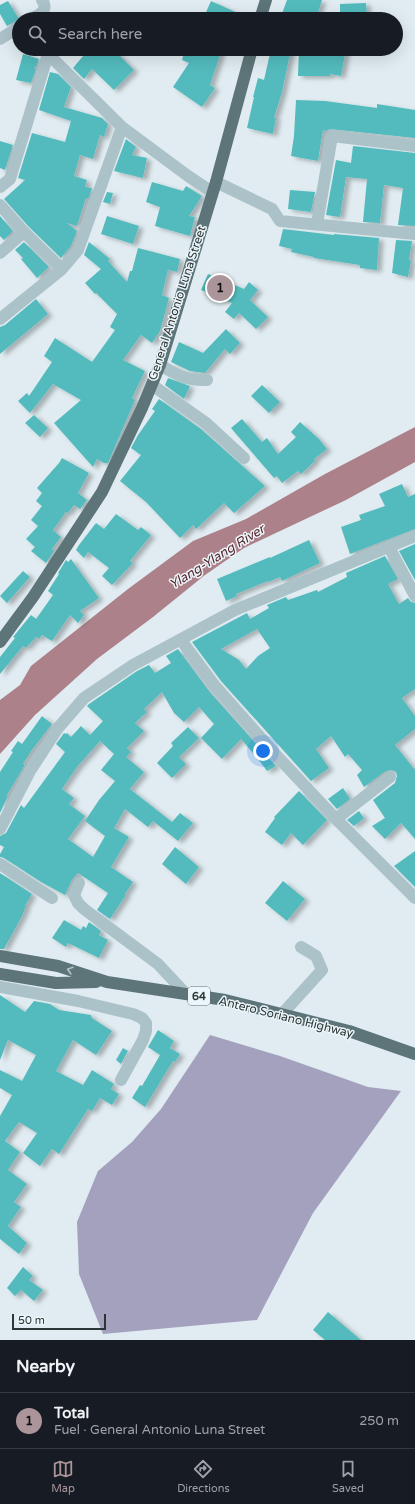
<!DOCTYPE html>
<html lang="en">
<head>
<meta charset="utf-8">
<style>
	:root { --surface:#171b24; --page:#242831; --text:#f1f3f6; --muted:#9ea1a6; --line:#363941; --accent:#ab959b }
	body { margin:0; font-family:"Varela Round",sans-serif; background:var(--page); color:var(--text) }
	.scale { position:absolute; left:12px; bottom:10px; width:94px; box-sizing:border-box; padding-left:4px; border:2px solid #2b3637; border-top:0; font-size:11px; line-height:14px; white-space:nowrap; color:#2b3637; -webkit-text-stroke:3px #ecf5f9; paint-order:stroke }
	.you { position:absolute; left:263px; top:751px; width:14px; height:14px; margin:-10px; border:3px solid #fff; border-radius:50%; background:#1a73e8; box-shadow:0 0 0 6px #1a73e833 }
	.badge { display:grid; place-items:center; width:26px; height:26px; border-radius:50%; background:var(--accent); color:#111; font-size:13px; font-weight:700 }
	.pin { position:absolute; translate:-50% -50%; border:2px solid #fff; box-shadow:0 1px 4px #0006 }
	.list { margin:0; padding:0; list-style:none }
	h2 { display:flex; justify-content:space-between; align-items:center; height:52px; margin:0; padding:0 16px; font-size:17px }
	h2 small { font-size:13px; font-weight:400; color:var(--muted) }
	.list li { display:grid; grid-template-columns:26px 1fr auto; gap:12px; align-items:center; box-sizing:border-box; height:56px; padding:0 16px; border-top:1px solid var(--line) }
	.list b { display:block; font-size:15px; white-space:nowrap }
	.list p { margin:0; font-size:13px; white-space:nowrap; color:var(--muted) }
	.list em { font-size:13px; font-style:normal; color:var(--muted) }
	.icon { flex:none; width:22px; height:22px; fill:none; stroke:currentColor; stroke-width:2; stroke-linecap:round; stroke-linejoin:round }
	.map { position:relative; flex:none; width:415px; height:1340px; overflow:hidden }
	.search { position:absolute; background:var(--surface); box-shadow:0 4px 16px #0002; left:12px; right:12px; top:12px; height:44px; display:flex; align-items:center; gap:10px; box-sizing:border-box; padding:0 14px; border-radius:22px; color:var(--muted); font-size:15px }
	.sheet { height:108px; background:var(--surface) }
	nav { display:flex; justify-content:space-around; align-items:center; box-sizing:border-box; height:56px; border-top:1px solid var(--line); background:var(--surface); font-size:11px; color:var(--muted) }
	nav a { display:grid; justify-items:center; gap:2px }
	nav .on { color:var(--accent) }
	.map>svg:first-child { display:block }
	.green { fill:#a4a1bf }
	.water { fill:#ac8189 }
	.building { fill:#52bbbd; fill-rule:evenodd; filter:url(#shadow) }
	.lines { fill:none; stroke-linecap:round; stroke-linejoin:round }
	.minor { stroke:#acc2c9; stroke-width:12 }
	.major { stroke:#5d7578; stroke-width:12 }
	.oneway { stroke:#b3c2c5 }
	.labels { text-anchor:middle; dominant-baseline:central; stroke-width:3; stroke-linejoin:round; paint-order:stroke }
	.shield { fill:#ecf5f9; stroke:#656f71; stroke-width:1 }
	.shield-label { font-size:11px; font-weight:bold; fill:#2b3637 }
	.street-label { font-size:12px; fill:#2b3637; stroke:#ecf5f9 }
	.water-label { font-size:13px; font-style:italic; fill:#56232c; stroke:#ecf5f9 }
</style>
</head>
<body>
<div class="map">
<svg width="415" height="1340" viewBox="0 0 415 1340">
	<defs>
		<filter id="shadow"><feDropShadow dx="4.5" dy="2.5" stdDeviation="2" flood-color="#0004"/></filter>
	</defs>
	<rect width="100%" height="100%" fill="#e0ecf1"/>
	<path class="green" d="M210,1035L280,1056L368,1087L401,1091L313,1213L257,1320L103,1334L79,1274L77,1222L98,1171L132,1142L161,1109Z"/>
	<path class="water" d="M415,427V462L346,500L244,548L205,575L153,617L97,659L35,715L0,754V700L20,685L31,666L128,589L193,541L246,519L325,474Z"/>
	<path class="building" d="M287,0H322L316,19H280Z
		M8,1L19,19L7,26L0,14V5Z
		M211,1L251,19H203Z
		M366,3L367,19H340V4Z
		M89,49H113L134,70L114,90L92,69L84,79L73,68Z
		M185,49H213L221,52L210,85L215,88L202,107L173,87L189,63L182,60Z
		M271,49H291L282,92L274,118H276L273,134L247,128L254,97H253L258,78L264,80Z
		M299,49H346L341,76L330,74V76H298Z
		M23,54L39,59L37,65L34,68L36,69L31,83L16,80Z
		M50,72L58,74L71,87L64,107L102,118L108,124L104,137L100,135L93,159L80,155L74,176L87,180L85,187L92,188L89,198H86L77,226L67,223L77,231L71,246L61,258L29,227L4,199L25,180L18,178L32,133L65,142L71,121L39,110Z
		M296,100L325,101L377,108V104L415,110V138L330,129L326,131L323,130L318,161L291,156L294,136Z
		M126,139L136,147L132,155L147,158L143,178L114,171Z
		M0,141L13,145L5,170L0,168Z
		M353,146L415,153V225L414,226L398,225L403,188L384,185L380,223L363,222L367,179L346,177L340,217L326,215L336,160L351,163Z
		M152,182L183,191L186,186L202,196L189,216L195,217L190,236L155,226L160,207L146,202Z
		M290,190L315,192L311,212L288,209Z
		M107,192L113,193L110,204L103,202Z
		M0,216L13,231L4,240L0,236Z
		M107,216L139,226L133,244L101,234Z
		M283,229L334,235V234L379,238L377,270L360,268V265L314,258V257L291,252L292,249L279,246Z
		M396,240L412,241L409,260L411,261L408,277L392,273Z
		M24,242L49,267L37,278L21,259L23,258L15,250Z
		M89,242L110,259L108,261L127,282L130,271H132L138,248L180,259L177,272L168,270L162,295L169,298L160,331L152,343L141,335L123,360L145,371L132,398L135,400L108,463H104L97,459L93,467L54,423L81,400L53,384L30,413L18,401L27,393L29,396L52,362L44,356L55,338L92,362L115,330L110,327L117,314L96,293L95,294L85,283L101,269L84,255Z
		M208,274L244,289L249,282L258,290L250,300L268,317L256,329L239,313L234,319L225,312L232,303L201,290Z
		M36,299L48,314L0,354V327L5,325Z
		M226,329L240,343L230,354L225,349L205,373L190,371L171,362L179,342L203,353Z
		M168,378L190,386L184,399L165,385Z
		M262,385L280,402L269,413L251,396Z
		M159,399L201,429L265,486L234,513L224,503L196,529L193,525L180,538L146,502L120,481L141,455L131,448L138,435L155,411L152,409Z
		M34,415L48,428L40,437L25,423Z
		M242,419L262,442L267,438L278,454L296,437L291,432L300,422L319,439L327,449L314,459L315,461L301,474L298,471L282,483L277,476L274,478L231,428Z
		M62,458L89,473L78,493L87,500L80,509L74,505L68,513L66,512L53,530L61,537L52,549L54,551L46,563L31,551L35,547L26,539L38,526L31,520L42,506L36,501L42,493L37,488L59,463Z
		M402,484L408,497L415,494V529L350,554L341,527L361,520L359,515L385,506L379,494Z
		M116,514L138,530L141,527L151,535L130,561L133,563L112,585L102,576L109,568L88,552L84,558L76,550L79,545L96,523L104,529Z
		M309,540L320,563L282,581L280,577L268,582V581L236,594L237,596L226,601L217,579L270,557V558Z
		M415,544V580L399,551Z
		M385,556L398,579L388,584L399,604L408,598L411,602L415,603V689L402,698L415,716V729L395,745L415,770V839L401,823L385,839L372,826L385,818L373,800L395,783L397,776L396,772L392,770L386,771L364,787L357,775L362,770L348,754L345,757L331,736L316,749L329,768L311,781L221,681L192,642L247,613L250,619L269,608L267,605L286,597L288,600L317,590L318,592L347,577L346,573ZM257,629L270,648L258,656L246,669L239,660L221,649Z
		M71,559L99,598L80,611L84,615L78,623L70,615L52,641L42,635L39,639L36,637L26,648L23,646L0,674V657L15,638L13,637L31,615L36,619L53,595L48,591L59,574L58,573L66,560L68,562Z
		M23,571L30,577L7,603L0,596Z
		M178,649L209,691L276,766L267,771L259,760L241,739L222,759L201,738L214,724L199,707L184,722L174,713L162,692L144,709L147,712L135,723L144,731L127,748L131,752L126,757L144,772L130,789L172,822L180,813L193,823L178,841L153,821L148,827L125,809L114,828L129,837L111,867L133,882L125,894L126,895L110,919L97,910L108,893L78,873L72,880L65,895L41,882L4,858L0,857V854L4,847L0,845V836L6,833L21,805L24,808L65,752L56,744L64,733L66,734L67,733L71,737L81,726L90,735L103,721L87,706L89,704L137,671L149,665L155,673L171,663L166,656ZM100,741L114,754L101,770L115,781L99,800L85,821L105,836L93,857L68,839L85,816L69,804L74,798L62,789L77,767Z
		M42,716L52,724L32,750L23,764L25,765L7,795L8,796L0,813V772L13,752L11,751L18,741L22,744Z
		M188,727L199,738L179,757L186,764L172,778L157,763L173,746L171,743Z
		M343,788L350,799L337,809L328,799Z
		M299,791L327,820L303,845L291,833L282,845L265,832L275,818L274,817Z
		M359,811L364,818L354,826L347,820Z
		M175,847L199,867L186,884L162,864Z
		M415,851V887L394,866Z
		M0,873L32,894L25,906H26L22,916L4,949H0Z
		M283,881L305,899L287,921L265,903Z
		M64,920L81,930L83,926L86,928L89,922L101,931L99,935L108,940L99,958L68,943L66,947L52,938Z
		M0,995L25,1012L34,1001L50,1004L59,1010L91,1015L92,1018L112,1031L96,1055L73,1040L56,1071L83,1085L92,1070L114,1084L111,1089L119,1094L112,1105L100,1098L92,1111L88,1109L59,1154L52,1149L40,1166L23,1153L37,1133L19,1122L5,1141L20,1152L8,1170L27,1184L14,1202L21,1207L8,1226L27,1243L19,1254L0,1239V1116L12,1095L0,1088V1070L22,1081L36,1055L8,1040L0,1060Z
		M158,1030L174,1041L170,1048L180,1054L175,1062L173,1061L145,1107L132,1098L140,1085L142,1086L160,1055L148,1047Z
		M123,1048L128,1051L121,1064L116,1060Z
		M23,1267L33,1276L29,1280L43,1290L34,1301L21,1290L15,1296L7,1288Z
		M328,1312L361,1340H325L313,1330Z"/>
	<g class="lines">
		<path class="minor" d="M32,19C40,14 49,10 42,0
			M0,39L19,27
			M45,49L48,54L122,127L188,176L212,192
			M216,182L272,209L280,221L415,234
			M0,187L10,179L48,54
			M0,205L24,232L62,269
			M317,224L332,136L415,146
			M0,253L24,232
			M0,319L62,269L78,250L122,127
			M160,365C177,375 187,381 207,380
			M152,385L206,423L244,458
			M389,547L415,596
			M181,640L215,686L276,755L336,819L415,898
			M336,819L390,777
			M0,829L30,771L58,728L84,698L133,665L235,610L415,536
			M0,864L52,898
			M79,883L74,895L78,903L84,909L158,964L186,994
			M0,987L78,1001L133,1014L142,1018L146,1023V1031L143,1040L121,1080
			M282,1014L322,970L316,956L301,947"/>
		<path class="major" d="M260,19L266,0
			M0,642L33,597L102,492L142,408L160,365L216,182L252,49
			M0,956L58,966L107,982L225,1000L349,1031L415,1054
			M0,974L56,983L96,982"/>
	</g>
	<defs><path id="oneway-chevron" d="M-2-3.5L2.5 0L-2 3.5" fill="none" stroke-width="1.6" stroke-linecap="round" stroke-linejoin="round"/></defs>
	<use class="oneway" href="#oneway-chevron" transform="translate(70 970) rotate(-163)"/>
	<g class="labels">
		<rect class="shield" x="188" y="987" width="22" height="18" rx="3"/>
		<g class="shield-label">
			<text x="199" y="996">64</text>
		</g>
		<g class="street-label">
			<text transform="translate(177 303) rotate(-72)">General Antonio Luna Street</text>
			<text transform="translate(286 1017) rotate(14)">Antero Soriano Highway</text>
		</g>
		<g class="water-label">
			<text transform="translate(217 557) rotate(-32)">Ylang-Ylang River</text>
		</g>
	</g>
</svg>
<div class="scale">50 m</div>
<div class="you"></div>
<div class="pin badge" style="left:220px;top:288px">1</div>
<div class="search"><svg class="icon" aria-label="search" viewBox="0 0 24 24"><circle cx="10" cy="10" r="6"/><path d="M15 15l6 6"/></svg>Search here</div>
</div>
<section class="sheet">
<h2>Nearby<small></small></h2>
<ul class="list">
<li><span class="badge">1</span><div><b>Total</b><p>Fuel · General Antonio Luna Street</p></div><em>250 m</em></li>
</ul>
</section>
<nav>
<a class="on"><svg class="icon" aria-label="map" viewBox="0 0 24 24"><path d="M3 6l6-2 6 2 6-2v14l-6 2-6-2-6 2zM9 4v14M15 6v14"/></svg>Map</a>
<a><svg class="icon" aria-label="directions" viewBox="0 0 24 24"><path d="M12 3l9 9-9 9-9-9zM9 14v-3h6M13 9l2 2-2 2"/></svg>Directions</a>
<a><svg class="icon" aria-label="saved" viewBox="0 0 24 24"><path d="M7 4h10v16l-5-4-5 4z"/></svg>Saved</a>
</nav>
</body>
</html>
